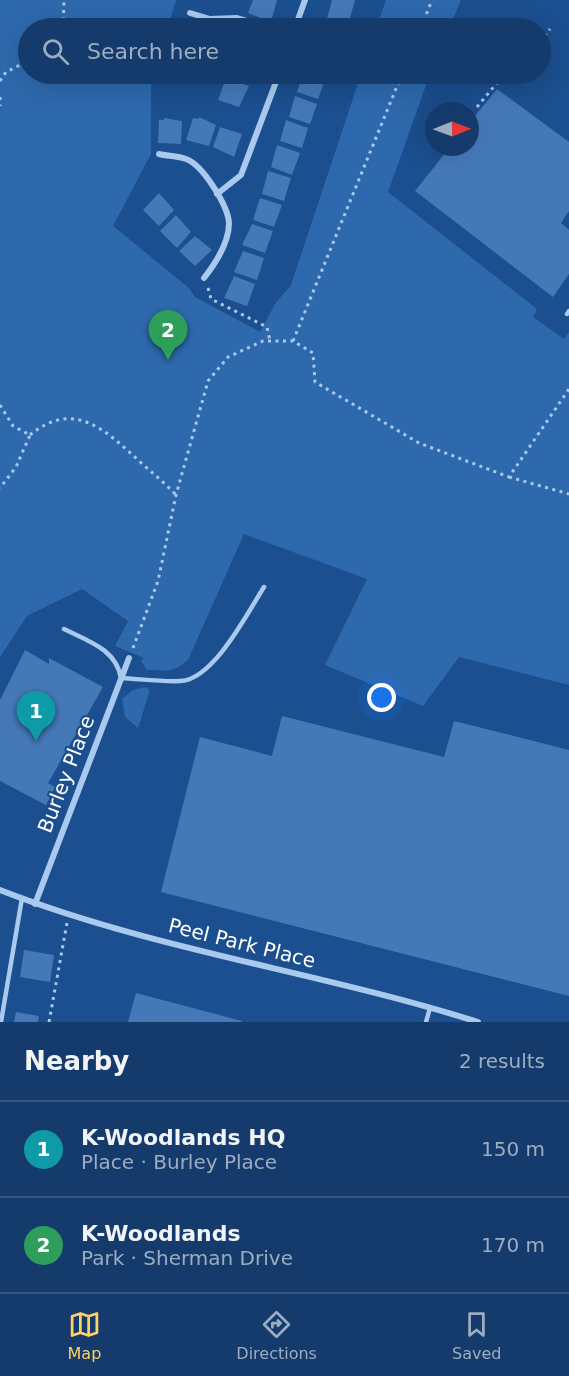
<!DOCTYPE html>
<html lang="en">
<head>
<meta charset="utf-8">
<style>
	:root { --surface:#143b6b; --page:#1d4271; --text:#f1f3f6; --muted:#9dadc1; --line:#33557e; --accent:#ffd166 }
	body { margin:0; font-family:"DejaVu Sans",sans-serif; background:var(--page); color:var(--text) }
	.compass { position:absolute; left:425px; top:102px; width:54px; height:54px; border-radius:50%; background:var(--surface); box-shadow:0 6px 24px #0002; rotate:89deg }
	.you { position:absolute; left:382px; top:698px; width:21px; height:21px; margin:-15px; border:4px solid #fff; border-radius:50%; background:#1a73e8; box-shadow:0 0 0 9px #1a73e833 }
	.badge { display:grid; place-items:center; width:39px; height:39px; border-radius:50%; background:var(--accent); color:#fff; font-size:20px; font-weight:700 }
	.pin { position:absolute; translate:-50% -50px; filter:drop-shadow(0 2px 3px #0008) }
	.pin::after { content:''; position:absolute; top:32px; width:21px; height:18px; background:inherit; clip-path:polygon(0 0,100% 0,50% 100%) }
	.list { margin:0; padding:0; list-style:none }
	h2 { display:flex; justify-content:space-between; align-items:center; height:78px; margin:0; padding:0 24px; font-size:26px }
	h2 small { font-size:20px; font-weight:400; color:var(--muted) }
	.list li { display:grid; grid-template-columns:39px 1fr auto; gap:18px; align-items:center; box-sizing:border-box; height:96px; padding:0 24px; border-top:2px solid var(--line) }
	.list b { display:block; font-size:22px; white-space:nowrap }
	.list p { margin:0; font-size:20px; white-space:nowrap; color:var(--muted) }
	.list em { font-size:20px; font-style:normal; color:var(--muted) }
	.icon { flex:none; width:33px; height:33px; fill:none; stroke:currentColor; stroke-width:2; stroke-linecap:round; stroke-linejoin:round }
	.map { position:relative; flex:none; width:569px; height:1022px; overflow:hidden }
	.search { position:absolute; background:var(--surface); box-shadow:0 6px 24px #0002; left:18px; right:18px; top:18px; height:66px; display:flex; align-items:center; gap:15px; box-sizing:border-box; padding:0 21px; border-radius:33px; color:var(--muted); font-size:22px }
	.sheet { height:270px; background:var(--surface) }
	nav { display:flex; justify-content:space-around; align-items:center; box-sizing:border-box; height:84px; border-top:2px solid var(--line); background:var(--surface); font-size:16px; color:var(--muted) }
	nav a { display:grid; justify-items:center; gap:3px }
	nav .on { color:var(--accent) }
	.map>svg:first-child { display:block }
	.green { fill:#2e69ad }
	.building { fill:#4478b7 }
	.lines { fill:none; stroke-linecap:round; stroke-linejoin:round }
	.path { stroke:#a9c9ee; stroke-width:3; stroke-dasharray:3 4.5; stroke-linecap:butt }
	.lane { stroke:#a9c9ee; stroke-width:4.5 }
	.street { stroke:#a9c9ee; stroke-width:6 }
	.labels { text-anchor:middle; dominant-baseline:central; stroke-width:4.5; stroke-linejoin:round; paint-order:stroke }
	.street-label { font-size:20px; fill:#fff; stroke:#1b4f8f }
</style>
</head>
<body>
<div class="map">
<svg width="569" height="1022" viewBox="0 0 569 1022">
	<rect width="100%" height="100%" fill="#1b4f8f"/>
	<path class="green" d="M0,0H176L168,28H28V74H154L151,85V154L113,226L189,288L195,297L260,332L275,304L291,285L361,74H430L388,192L537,309L533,317L564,339L569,332V685L459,657L423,706L325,665L367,579L244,534L188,660C171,674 168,670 147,670L141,661L144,658L115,646L128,621L82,589L27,616L0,657Z
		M386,0H461L449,28H376Z
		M146,687L150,690L138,728L125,717L122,699L133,690Z"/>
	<path class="building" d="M253,0H277L271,22L248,13Z
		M332,0H355L348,25L327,19Z
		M321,21L341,28H318Z
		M229,74H250L247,80Z
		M303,74L326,77L318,99L297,92Z
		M226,78L249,86L239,107L218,100Z
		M497,89L569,142V211L561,223L569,230V274L553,297L415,191L450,147H470V122Z
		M295,96L317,104L310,124L289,117Z
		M199,117L216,125L209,146L186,140L193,118L199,119Z
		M164,118L182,121L181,144L158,143L159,120H164Z
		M286,120L308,128L302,148L280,141Z
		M220,127L242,134L234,157L213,147Z
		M277,145L300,153L292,175L271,167Z
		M268,171L291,178L284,201L262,194Z
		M159,193L174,210L159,226L143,210Z
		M260,198L282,205L274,227L253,220Z
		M176,215L191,232L177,248L160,231Z
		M252,224L273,231L265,253L242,245Z
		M195,236L212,250L195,266L179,251Z
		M243,251L264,258L257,280L234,272Z
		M234,276L255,284L247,306L224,298Z
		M25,650L49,664V658L103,687L48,783L55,787L46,805L0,781V700Z
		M282,716L444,757L454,721L569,750V996L161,892L200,737L272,756Z
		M24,950L54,955L50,982L20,977Z
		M136,993L242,1021V1022H128Z
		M16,1012L39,1016L38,1022H14Z"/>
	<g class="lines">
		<path class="path" d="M63,28L64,0
			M421,28L432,0
			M540,42L550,29
			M0,81L6,72L28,61
			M0,97V106
			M477,107L496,84L508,74
			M208,288L211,299L267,327L270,341
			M293,341L402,74
			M0,405L13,426L30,435L16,467L0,488
			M30,435C74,399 105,430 138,460C151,472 164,482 176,495
			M509,477L569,494
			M133,648L158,581L176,495L208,381L228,357L263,341H293L313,353L315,382L419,443L509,477L569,389
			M49,1022L67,923"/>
		<path class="lane" d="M567,314L569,311
			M64,629C88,641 116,649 121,678C140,679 162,682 181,681C214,679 248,612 264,587
			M1,1022L22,898
			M426,1022L430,1008"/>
		<path class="street" d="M190,13L210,19L237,18L270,28
			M295,28L305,0
			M159,154C167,156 178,156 186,159C203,165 228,206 229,223C229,242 215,264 204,278
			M217,194L241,175L279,74
			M0,890C154,950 320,972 478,1022
			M35,904L129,658"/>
	</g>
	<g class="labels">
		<g class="street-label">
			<text transform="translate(66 774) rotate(-69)">Burley Place</text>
			<text transform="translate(242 943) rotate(14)">Peel Park Place</text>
		</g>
	</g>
</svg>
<svg class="compass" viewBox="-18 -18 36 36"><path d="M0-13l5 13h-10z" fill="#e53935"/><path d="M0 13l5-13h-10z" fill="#9dadc1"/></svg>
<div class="you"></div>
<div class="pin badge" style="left:36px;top:741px;background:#0f9aa8">1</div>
<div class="pin badge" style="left:168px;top:360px;background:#2e9e5b">2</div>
<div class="search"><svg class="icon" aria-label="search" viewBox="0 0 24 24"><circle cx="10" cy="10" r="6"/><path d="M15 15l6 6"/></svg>Search here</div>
</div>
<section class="sheet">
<h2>Nearby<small>2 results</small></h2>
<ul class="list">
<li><span class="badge" style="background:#0f9aa8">1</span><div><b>K-Woodlands HQ</b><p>Place · Burley Place</p></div><em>150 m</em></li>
<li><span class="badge" style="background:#2e9e5b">2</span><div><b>K-Woodlands</b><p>Park · Sherman Drive</p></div><em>170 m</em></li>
</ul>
</section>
<nav>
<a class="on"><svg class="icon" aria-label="map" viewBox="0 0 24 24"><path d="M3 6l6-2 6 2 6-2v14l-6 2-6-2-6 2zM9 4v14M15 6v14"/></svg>Map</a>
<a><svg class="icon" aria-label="directions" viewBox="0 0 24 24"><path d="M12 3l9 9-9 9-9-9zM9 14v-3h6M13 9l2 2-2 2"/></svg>Directions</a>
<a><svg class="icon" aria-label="saved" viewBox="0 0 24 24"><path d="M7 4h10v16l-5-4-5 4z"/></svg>Saved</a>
</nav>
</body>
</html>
